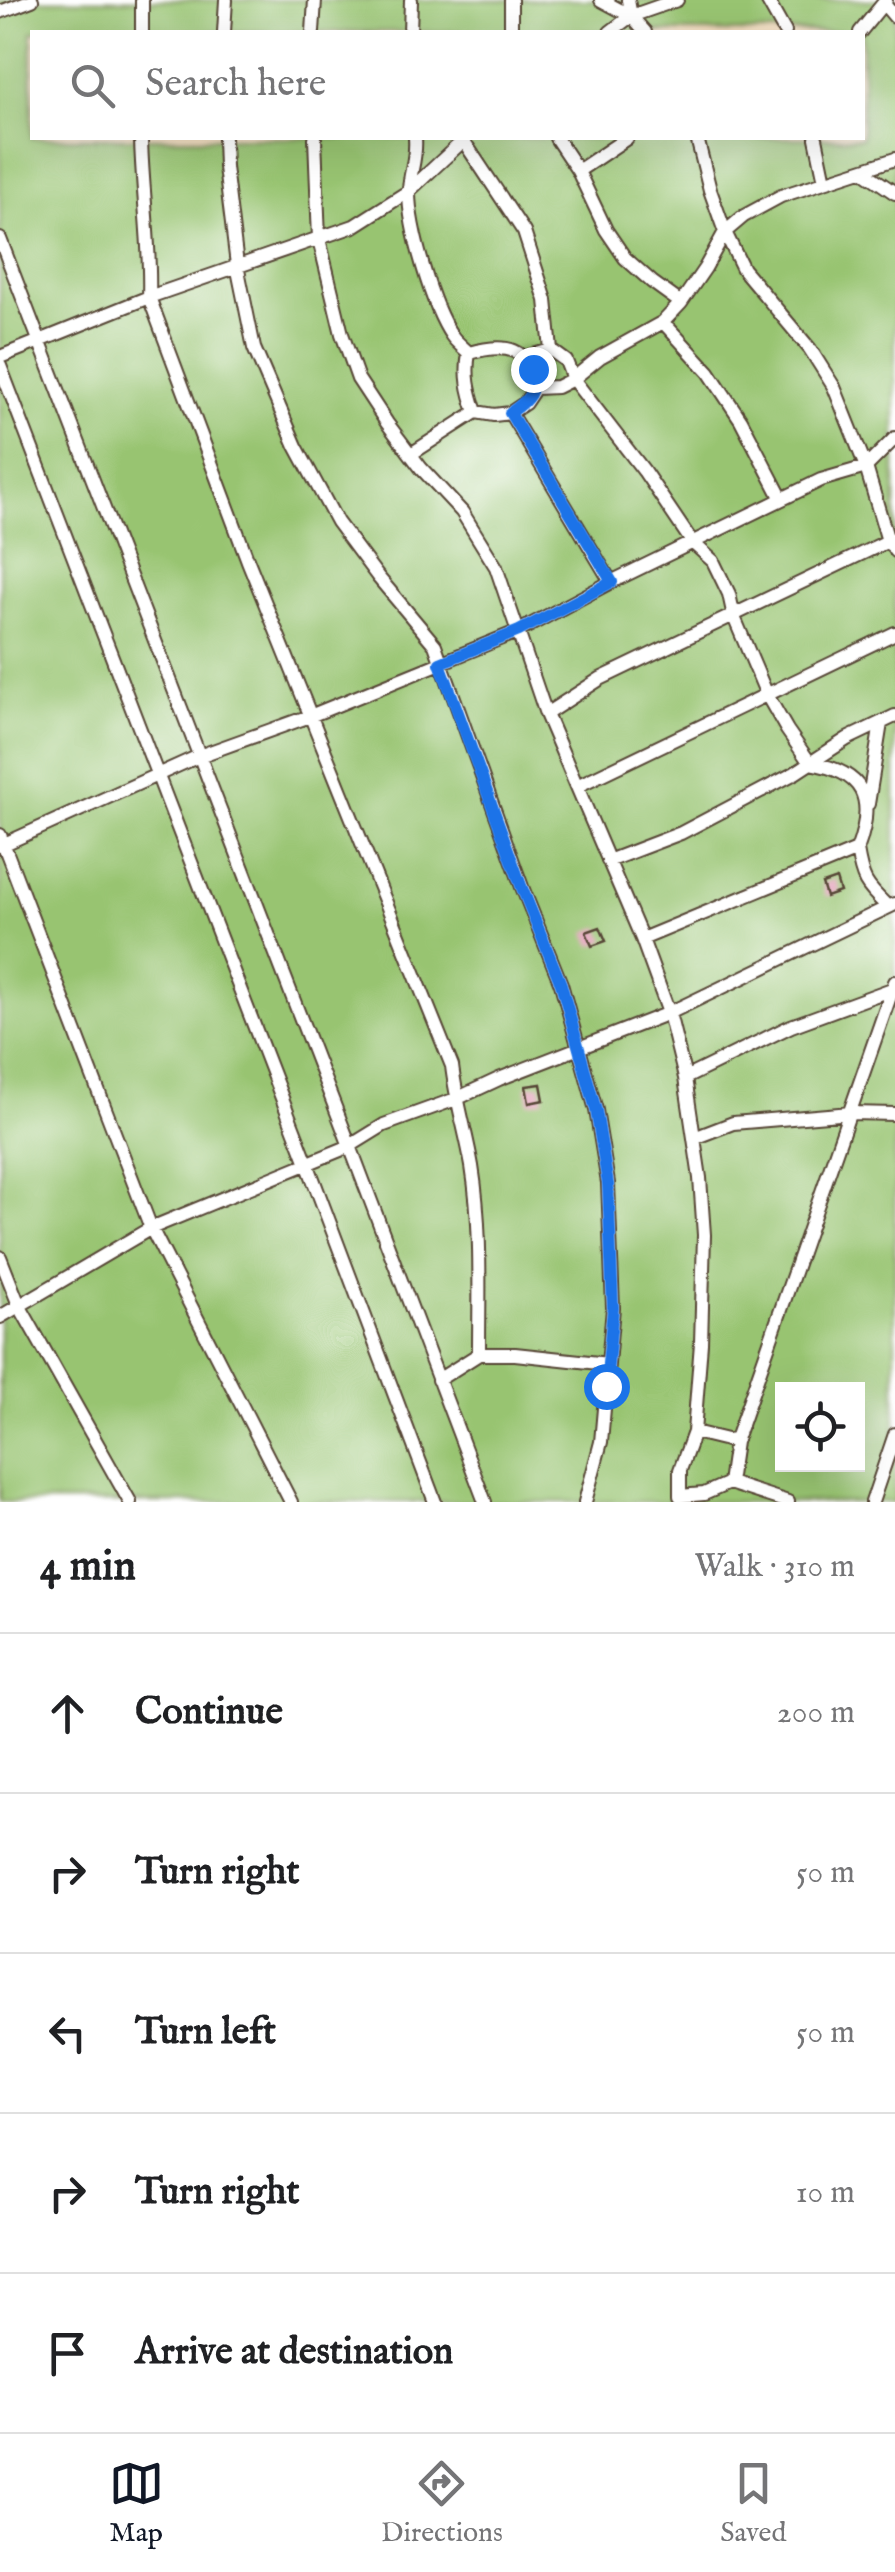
<!DOCTYPE html>
<html lang="en">
<head>
<meta charset="utf-8">
<style>
	:root { --surface:#fff; --page:#f6f6f6; --text:#202124; --muted:#757577; --line:#e0e0e0; --accent:#111827 }
	body { margin:0; font-family:"IM FELL English",serif; background:var(--page); color:var(--text) }
	.controls { position:absolute; right:30px; bottom:30px; display:grid; overflow:hidden; border-radius:0px; box-shadow:0 10px 40px #0002 }
	.controls button { width:90px; height:90px; display:grid; place-items:center; padding:0; border:0; border-bottom:2px solid var(--line); background:var(--surface); color:var(--text); font:50px sans-serif }
	.stop { position:absolute; width:30px; height:30px; margin:-22px; border:8px solid #1a73e8; border-radius:50%; background:#fff }
	.stop.end { background:#1a73e8; border-color:#fff; box-shadow:0 2px 10px #0008 }
	.list { margin:0; padding:0; list-style:none }
	h2 { display:flex; justify-content:space-between; align-items:center; height:130px; margin:0; padding:0 40px; font-size:42px }
	h2 small { font-size:32px; font-weight:400; color:var(--muted) }
	.list li { display:grid; grid-template-columns:65px 1fr auto; gap:30px; align-items:center; box-sizing:border-box; height:160px; padding:0 40px; border-top:2px solid var(--line) }
	.list b { display:block; font-size:38px; white-space:nowrap }
	.list em { font-size:32px; font-style:normal; color:var(--muted) }
	.icon { flex:none; width:55px; height:55px; fill:none; stroke:currentColor; stroke-width:2; stroke-linecap:round; stroke-linejoin:round }
	.map { position:relative; flex:none; width:895px; height:1502px; overflow:hidden }
	.search { position:absolute; background:var(--surface); box-shadow:0 10px 40px #0002; left:30px; right:30px; top:30px; height:110px; display:flex; align-items:center; gap:25px; box-sizing:border-box; padding:0 35px; border-radius:0px; color:var(--muted); font-size:38px }
	.sheet { height:930px; background:var(--surface) }
	nav { display:flex; justify-content:space-around; align-items:center; box-sizing:border-box; height:140px; border-top:2px solid var(--line); background:var(--surface); font-size:28px; color:var(--muted) }
	nav a { display:grid; justify-items:center; gap:5px }
	nav .on { color:var(--accent) }
	.map>svg:first-child { display:block }
	.green { fill:#98c471; stroke:#6a7748; stroke-width:2.5; fill-rule:evenodd }
	.building { fill:#e29fb8 }
	.lines { fill:none; stroke-linecap:round; stroke-linejoin:round }
	.service-casing { stroke:#564536; stroke-width:16 }
	.service { stroke:#fff; stroke-width:12 }
	.route { stroke:#1a73e8; stroke-width:12 }
</style>
</head>
<body>
<div class="map">
<svg width="895" height="1502" viewBox="0 0 895 1502">
	<rect width="100%" height="100%" fill="#fff"/>
	<filter id="ink" filterUnits="userSpaceOnUse"><feTurbulence type="fractalNoise" baseFrequency=".01" numOctaves="2"/><feDisplacementMap in="SourceGraphic" scale="20" xChannelSelector="R" yChannelSelector="G"/><feConvolveMatrix kernelMatrix="1 2 1 2 8 2 1 2 1" color-interpolation-filters="sRGB"/></filter>
	<filter id="wash" filterUnits="userSpaceOnUse"><feTurbulence type="fractalNoise" baseFrequency=".0048" numOctaves="4" result="noise"/><feDisplacementMap in="SourceGraphic" scale="40" xChannelSelector="R" yChannelSelector="G"/><feGaussianBlur stdDeviation="2.25" result="paint"/><feColorMatrix in="noise" values="0 0 0 0 0 0 0 0 0 0 0 0 0 0 0 0 0 1.4 0 .05"/><feComposite in="paint" operator="in"/></filter>
	<g filter="url(#wash)">
		<rect width="100%" height="100%" fill="#f2ddbf"/>
		<path class="green" d="M0,0H895V1502H0ZM32,32H862V138H32ZM782,1390H858V1464H782Z"/>
		<g id="blocks">
			<path class="building" d="M836,879L840,892L826,897L822,884Z
				M600,927L606,941L592,946L586,932Z
				M541,1084L544,1100L529,1103L526,1086Z"/>
		</g>
	</g>
	<g filter="url(#ink)">
		<use href="#blocks" fill-opacity="0" stroke="#564536" stroke-width="2.5"/>
		<g class="lines">
			<defs>
				<path id="service" d="M142,0V32
					M511,0V32
					M601,0L631,16L645,32
					M628,0L631,16L677,0
					M767,0L785,32
					M884,4L895,17
					M0,12L32,0
					M224,32L226,0
					M313,32L315,0
					M410,32L411,0
					M610,32L631,16
					M860,32L886,0
					M141,138C142,191 151,244 149,297L248,561L452,1066C456,1100 466,1132 472,1166C482,1228 479,1291 479,1354
					M224,138L225,167L237,265L254,348L296,446L337,522L378,577L435,645L522,887L561,984L596,1110L608,1183L613,1308L601,1442L585,1502
					M315,138L319,239L342,334L358,379L387,423L421,468L462,512L496,567L546,714L642,939L669,1013L685,1078L700,1178L704,1235L701,1343L694,1432L680,1470V1496L704,1494L729,1483
					M415,138C417,159 409,173 409,192C409,228 432,307 452,336C456,342 464,348 469,353
					M697,138L710,190L725,232L743,269L810,349L834,387L866,467L888,541L895,551
					M816,138L825,181
					M463,140L524,232L546,300L551,350
					M578,171L627,138
					M863,171L895,193
					M0,239L350,1146L485,1502
					M681,303L705,268L725,232L744,216L781,196L895,159
					M663,322L709,372L741,420L782,499
					M0,357L149,297L354,226L409,191L466,138
					M526,357L551,350L566,361L573,379L644,471L692,542L713,561L729,594L734,617L767,695L787,730L810,763C865,772 876,799 857,850
					M0,366L307,1163L435,1502
					M535,388L525,403L510,413L611,582
					M476,412L494,415L510,413
					M411,454L476,412C469,391 465,375 469,353C505,343 531,346 535,388L557,387L573,379L600,357L663,322L681,303L652,282L625,258L606,230L578,171L556,138
					M546,714L600,679L888,541
					M577,786L895,633
					M868,804L881,723
					M0,835L151,1228L291,1502
					M0,846L199,756L310,716L519,631L611,582L782,499L821,480L866,467L895,438
					M608,861L681,833L795,773L847,739L895,716
					M642,939L857,850C862,880 865,885 887,906
					M685,1078L791,1026L892,989
					M694,1138L733,1123L851,1113L895,1114
					M0,1257L19,1305L130,1502
					M0,1317L151,1228L350,1146L384,1125L456,1099L499,1079L669,1013L895,904
					M438,1380L479,1354H515L608,1364
					M694,1432L735,1442L895,982
					M735,1442L729,1483L788,1502
					M872,1502L895,1434"/>
			</defs>
			<use href="#service" class="service-casing"/>
			<use href="#service" class="service"/>
		</g>
	</g>
	<g class="lines" filter="url(#ink)">
		<path class="route" d="M533,369C535,393 530,399 510,413L612,582L519,631L440,663L522,888L561,984L596,1110L608,1184L613,1308L606,1386"/>
	</g>
</svg>
<div class="controls">
<button><svg class="icon" aria-label="locate" viewBox="0 0 24 24"><circle cx="12" cy="12" r="6"/><path d="M12 2v4M12 18v4M2 12h4M18 12h4"/></svg></button>
</div>
<div class="stop" style="left:606px;top:1386px"></div>
<div class="stop end" style="left:533px;top:369px"></div>
<div class="search"><svg class="icon" aria-label="search" viewBox="0 0 24 24"><circle cx="10" cy="10" r="6"/><path d="M15 15l6 6"/></svg>Search here</div>
</div>
<section class="sheet">
<h2>4 min<small>Walk · 310 m</small></h2>
<ul class="list">
<li><svg class="icon" aria-label="ahead" viewBox="0 0 24 24"><path d="M12 20V5M6 11l6-6 6 6"/></svg><div><b>Continue</b></div><em>200 m</em></li>
<li><svg class="icon" aria-label="right" viewBox="0 0 24 24"><path d="M7 20v-9h11M14 6l5 5-5 5"/></svg><div><b>Turn right</b></div><em>50 m</em></li>
<li><svg class="icon" aria-label="left" viewBox="0 0 24 24"><path d="M17 20v-9H6M10 6l-5 5 5 5"/></svg><div><b>Turn left</b></div><em>50 m</em></li>
<li><svg class="icon" aria-label="right" viewBox="0 0 24 24"><path d="M7 20v-9h11M14 6l5 5-5 5"/></svg><div><b>Turn right</b></div><em>10 m</em></li>
<li><svg class="icon" aria-label="arrive" viewBox="0 0 24 24"><path d="M6 21V4h12l-3 4 3 4H6"/></svg><div><b>Arrive at destination</b></div></li>
</ul>
</section>
<nav>
<a class="on"><svg class="icon" aria-label="map" viewBox="0 0 24 24"><path d="M3 6l6-2 6 2 6-2v14l-6 2-6-2-6 2zM9 4v14M15 6v14"/></svg>Map</a>
<a><svg class="icon" aria-label="directions" viewBox="0 0 24 24"><path d="M12 3l9 9-9 9-9-9zM9 14v-3h6M13 9l2 2-2 2"/></svg>Directions</a>
<a><svg class="icon" aria-label="saved" viewBox="0 0 24 24"><path d="M7 4h10v16l-5-4-5 4z"/></svg>Saved</a>
</nav>
</body>
</html>
